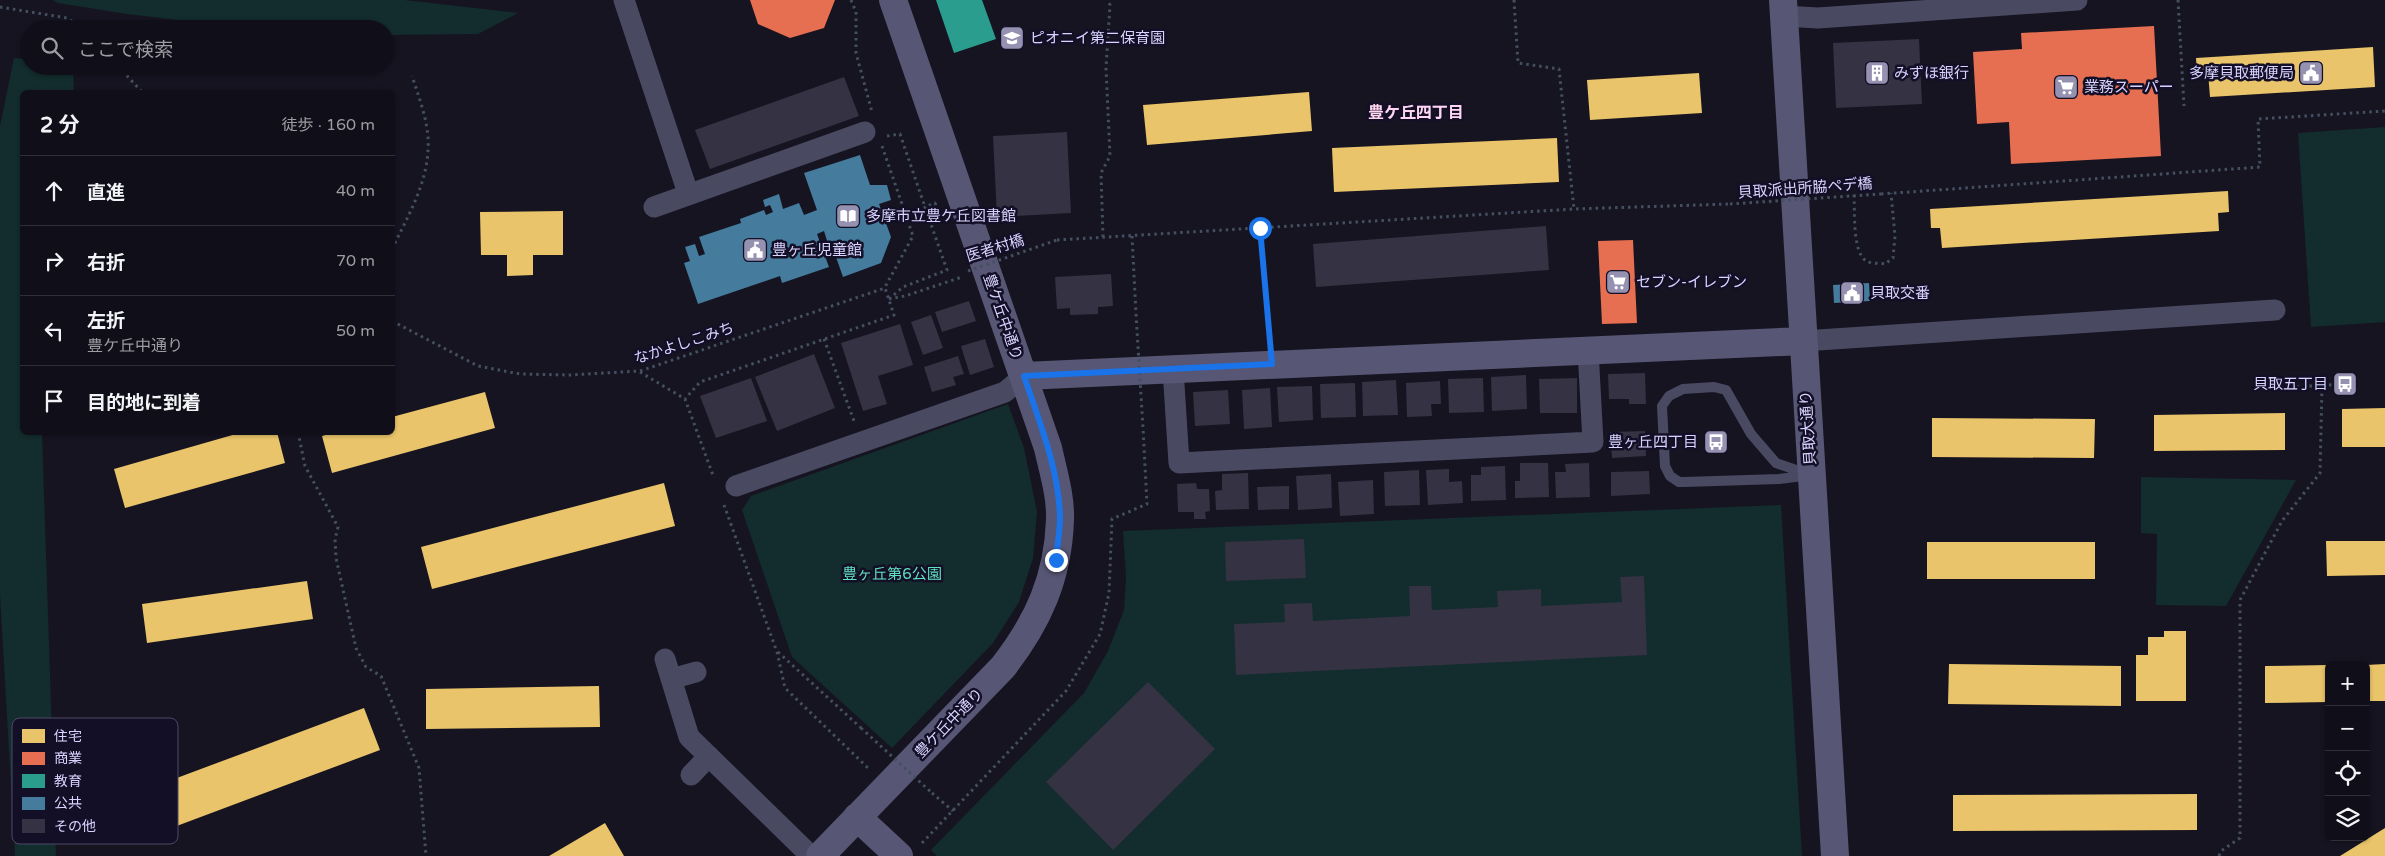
<!DOCTYPE html>
<html lang="ja">
<head>
<meta charset="utf-8">
<style>
	:root { --surface:#100f19; --page:#191822; --text:#f1f3f6; --muted:#9c9ca2; --line:#302f38 }
	body { margin:0; font-family:"Varela Round","Noto Sans JP",sans-serif; background:var(--page); color:var(--text) }
	.controls { position:absolute; right:15px; bottom:15px; display:grid; overflow:hidden; border-radius:8px; box-shadow:0 1px 4px #0004 }
	.controls button { width:45px; height:45px; display:grid; place-items:center; padding:0; border:0; border-bottom:1px solid var(--line); background:var(--surface); color:var(--text); font:25px sans-serif }
	.stop { position:absolute; width:15px; height:15px; margin:-11px; border:4px solid #1a73e8; border-radius:50%; background:#fff }
	.stop.end { background:#1a73e8; border-color:#fff; box-shadow:0 1px 5px #0008 }
	.list { margin:0; padding:0; list-style:none }
	h2 { display:flex; justify-content:space-between; align-items:center; height:65px; margin:0; padding:0 20px; font-size:21px }
	h2 small { font-size:16px; font-weight:400; color:var(--muted) }
	.list li { display:grid; grid-template-columns:32px 1fr auto; gap:15px; align-items:center; box-sizing:border-box; height:70px; padding:0 20px; border-top:1px solid var(--line) }
	.list b { display:block; font-size:19px; white-space:nowrap }
	.list p { margin:0; font-size:16px; white-space:nowrap; color:var(--muted) }
	.list em { font-size:16px; font-style:normal; color:var(--muted) }
	.icon { flex:none; width:28px; height:28px; fill:none; stroke:currentColor; stroke-width:2; stroke-linecap:round; stroke-linejoin:round }
	.map { position:relative; flex:none; width:2385px; height:856px; overflow:hidden }
	.search { position:absolute; background:var(--surface); box-shadow:0 1px 4px #0004; left:20px; top:20px; width:375px; height:55px; display:flex; align-items:center; gap:12px; box-sizing:border-box; padding:0 18px; border-radius:28px; color:var(--muted); font-size:19px }
	.panel { position:absolute; background:var(--surface); box-shadow:0 1px 4px #0004; left:20px; top:90px; width:375px; height:345px; border-radius:8px }
	.map>svg:first-child { display:block }
	.green { fill:#132c2d }
	.homes { fill:#e9c46a }
	.shops { fill:#e76f51 }
	.schools { fill:#2a9d8f }
	.public { fill:#457b9d }
	.building { fill:#343243 }
	.lines { fill:none; stroke-linecap:round; stroke-linejoin:round }
	.path { stroke:#44505f; stroke-width:3; stroke-dasharray:2.5 4; stroke-linecap:butt }
	.lane { stroke:#4a4962; stroke-width:10 }
	.street { stroke:#4a4962; stroke-width:21 }
	.secondary { stroke:#575674; stroke-width:28 }
	.path-bridge { stroke:#44505f; stroke-width:3; stroke-dasharray:2.5 4; stroke-linecap:butt }
	.route { stroke:#1a73e8; stroke-width:6 }
	.labels { text-anchor:middle; dominant-baseline:central; stroke-width:5; stroke-linejoin:round; paint-order:stroke }
	.poi-label { font-size:15px; fill:#d9d4ff; stroke:#130f26; text-anchor:start }
	.street-label { font-size:15px; fill:#d9d4ff; stroke:#130f26 }
	.park-label { font-size:15px; fill:#5fe0c0; stroke:#130f26 }
	.neighbourhood-label { font-size:16px; font-weight:bold; fill:#ffd6f0; stroke:#130f26 }
	.key { fill:#130f26; stroke:#4e4a67; stroke-width:1 }
	.key-label { font-size:14px; fill:#d9d4ff }
</style>
</head>
<body>
<div class="map">
<svg width="2385" height="856" viewBox="0 0 2385 856">
	<rect width="100%" height="100%" fill="#161421"/>
	<path class="green" d="M53,0H405L518,13L478,34L386,35V29H252L127,14L58,3Z
		M14,58L29,59V66H73L74,92H22V432L42,433L56,856H15L0,594V126Z
		M2385,127V322L2311,327L2298,133Z
		M1008,404L1024,448L1037,512L1033,558L1019,602L993,643L892,748L792,657L742,510L751,496Z
		M2141,477L2296,480L2226,606L2156,605L2157,534L2141,533Z
		M1781,505L1802,856H937L931,850L1084,693L1108,651L1124,610L1126,576L1123,531Z"/>
	<path class="homes" d="M2373,47L2375,87L2210,97L2208,72L2197,73L2196,58Z
		M1699,73L1702,113L1590,120L1587,80Z
		M1309,92L1312,131L1147,145L1143,105Z
		M1557,138L1559,182L1334,192L1332,148Z
		M2228,191L2229,212L2218,213L2219,231L1942,248L1940,228H1931L1930,209Z
		M563,211V255H533V275L507,276V255H481L480,212Z
		M485,392L495,428L332,473L322,436L336,432H392V417Z
		M2385,408V447H2342V409Z
		M2285,413V450L2154,451V415Z
		M1932,418L2095,419L2094,458L1932,457Z
		M243,432H277L285,463L125,508L114,469Z
		M664,483L675,526L432,589L421,547Z
		M2326,541H2385V575L2327,576Z
		M1927,542H2095V579H1927Z
		M307,581L313,619L147,643L142,604Z
		M2164,631H2186V701H2136V655H2148V637H2164Z
		M1949,664L2121,666V706L1948,704Z
		M2385,664V701H2366V665Z
		M2329,665V702L2265,703V666Z
		M599,686L600,727L426,729V689Z
		M364,708L380,750L142,839L126,797Z
		M2197,794V830L1953,831V795Z
		M605,823L624,856H549Z
		M2385,828V856H2340Z"/>
	<path class="shops" d="M750,0H835L824,28L790,38L758,24Z
		M2154,26L2161,156L2011,164L2009,122L1977,124L1973,52L2022,49L2021,33Z
		M1633,240L1637,323L1602,324L1598,241Z"/>
	<path class="schools" d="M936,0H982L996,39L954,53Z"/>
	<path class="public" d="M860,155L870,185H887L891,200L879,204L891,237L881,263L843,277L831,243L828,244L824,231L817,234L829,267L782,283L780,276L698,304L684,263L690,261L685,247L695,244L699,256L705,254L699,237L741,223L740,219L764,210L766,215L773,212L770,205L765,207L763,200L779,194L783,209L799,203L804,215L817,210L804,173Z
		M1869,283L1870,301L1834,303L1833,285Z"/>
	<path class="building" d="M1919,39L1922,104L1836,108L1833,43Z
		M844,77L859,116L710,169L695,130Z
		M1067,132L1071,213L997,217L993,136Z
		M1546,226L1549,270L1316,287L1313,244Z
		M1111,274L1113,306L1098,307V314L1070,315V308L1057,309L1055,277Z
		M969,301L976,321L942,332L935,312Z
		M931,315L943,348L923,355L911,322Z
		M900,324L913,365L878,376L887,404L863,411L841,343Z
		M985,339L994,367L970,375L961,346Z
		M814,354L835,408L777,431L755,377Z
		M958,356L964,374L953,377L956,385L932,392L924,367Z
		M1645,373L1646,404H1629V399H1609L1608,374Z
		M1526,375L1527,409L1492,411L1491,377Z
		M751,378L767,421L716,438L700,396Z
		M1483,378L1484,412L1449,413L1448,379Z
		M1577,378V413H1540L1539,379Z
		M1396,380L1398,415L1363,416L1362,382Z
		M1440,381L1441,404H1431L1432,416L1407,417L1406,383Z
		M1355,383L1356,417L1321,418L1320,384Z
		M1312,386L1313,420L1279,422L1277,387Z
		M1270,388L1272,427L1244,429L1242,390Z
		M1228,390L1230,424L1195,426L1193,392Z
		M1645,431L1646,456L1612,458L1610,432Z
		M1520,463H1548L1549,497L1515,498V481H1520Z
		M1589,463L1590,497L1556,498L1555,472H1566L1565,464Z
		M1505,466L1506,500L1471,501V475H1481V467Z
		M1449,469V482L1462,481L1463,503L1428,505L1426,470Z
		M1419,470L1420,505L1385,506L1384,472Z
		M1649,471L1650,494L1611,496V472Z
		M1248,473L1249,509L1216,510L1215,491L1222,490V474Z
		M1331,474L1332,508L1298,510L1296,476Z
		M1373,480L1374,514L1340,516L1338,482Z
		M1196,483L1197,489H1209L1210,511L1205,512L1206,519H1194V512H1178L1177,484Z
		M1289,486V509L1258,510L1257,487Z
		M1304,539L1306,578L1226,581L1225,542Z
		M1644,576L1647,655L1236,675L1234,624L1285,622L1284,604L1312,603L1313,621L1410,616L1409,586H1431L1432,610L1498,607L1497,591L1541,589V606L1622,602L1620,577Z
		M1148,682L1215,749L1113,850L1046,782Z"/>
	<g class="lines">
		<path class="path" d="M851,0L856,12V53L872,112
			M1514,0L1518,63L1559,69L1574,209
			M2178,0L2184,106
			M0,7L67,18L84,29
			M118,66L142,92
			M887,136L900,134L925,207
			M882,146L913,236L885,287
			M1881,194L2260,167L2258,119L2385,111
			M1854,195C1855,211 1852,251 1866,261C1871,264 1880,263 1885,264L1893,258L1895,236L1891,193
			M1260,228L1270,339
			M1132,236L1136,314
			M1103,237L1101,173L1110,156L1106,68L1110,5L1108,0
			M1057,240L1574,209L1730,204
			M392,249C407,218 426,186 428,151C430,126 420,100 412,76
			M889,299L903,287L947,270L925,207L935,203L936,206
			M889,299L905,296L962,277
			M392,321L478,366L520,374L569,375L640,371L885,288L894,315L700,382L685,399
			M824,339L854,421
			M640,372L685,399L714,478
			M2277,388L2345,384
			M298,432L305,466L338,527L335,539L336,558L356,648L366,667L381,676L419,768L426,856
			M724,505L777,652L785,688L868,768
			M778,652L861,728
			M932,793L953,811
			M922,843L1066,691L1100,634L1109,593L1112,519L1147,504L1143,428
			M2219,856L2221,851L2240,838V600L2282,521L2320,473L2322,386"/>
		<path class="lane" d="M1714,387L1726,390L1751,434L1776,463L1811,475L1779,479L1684,482H1679L1670,476L1665,466L1662,406L1669,396L1683,389Z"/>
		<path class="street" d="M624,0L688,193
			M1784,16L1818,18L2077,0
			M654,207L865,132
			M1803,341L2275,310
			M1173,369L1179,463L1593,442L1588,350
			M736,486L1005,392L1024,376
			M665,659L689,737L811,856
			M671,679L696,672
			M691,775L709,756"/>
		<path class="secondary" d="M1783,0L1835,856
			M1024,376L1803,341
			M857,817L899,856
			M820,856L1003,667C1038,622 1058,578 1060,520C1061,496 1053,471 1048,448L893,0"/>
		<path class="path-bridge" d="M1730,204L1881,194
			M968,271L1057,240
			M1136,314L1143,428
			M861,728L932,793"/>
	</g>
	<g class="lines">
		<path class="route" d="M1056,560C1057,546 1060,532 1060,518C1059,469 1039,421 1024,376L1272,364L1260,228"/>
	</g>
	<defs>
		<symbol id="school-square" viewBox="-11 -11 22 22"><rect x="-9" y="-9" width="18" height="18" rx="4" fill="#9591b1" stroke="#130f26"/><path d="M0-5L7-2L0 1L-7-2ZM-4 1L0 2.5L4 1V4Q0 6-4 4Z" fill="#fff"/></symbol>
		<symbol id="building-square" viewBox="-11 -11 22 22"><rect x="-9" y="-9" width="18" height="18" rx="4" fill="#9591b1" stroke="#130f26"/><path d="M-4-6H4V6H1V3H-1V6H-4ZM-2.5-4.3h1.7v1.8h-1.7ZM.8-4.3h1.7v1.8H.8ZM-2.5-1h1.7V.8h-1.7ZM.8-1h1.7V.8H.8Z" fill="#fff"/></symbol>
		<symbol id="civic-square" viewBox="-11 -11 22 22"><rect x="-9" y="-9" width="18" height="18" rx="4" fill="#9591b1" stroke="#130f26"/><path d="M-.6-6.5H3V-4.5H.6V-3L4-1V1h2V6H-6V1h2V-1L-.6-3ZM-1.2 2.5V6h2.4V2.5Z" fill="#fff"/></symbol>
		<symbol id="supermarket-square" viewBox="-11 -11 22 22"><rect x="-9" y="-9" width="18" height="18" rx="4" fill="#9591b1" stroke="#130f26"/><path d="M-6-5.5h2.5l.6 2H6L4.5 2H-2.5L-4.4-4H-6ZM-1.5 3.2a1.3 1.3 0 1 0 .1 0ZM3 3.2a1.3 1.3 0 1 0 .1 0Z" fill="#fff"/></symbol>
		<symbol id="library-square" viewBox="-11 -11 22 22"><rect x="-9" y="-9" width="18" height="18" rx="4" fill="#9591b1" stroke="#130f26"/><path d="M-6-4Q-3-5.5-.7-3.5V5Q-3 3-6 4ZM6-4Q3-5.5 .7-3.5V5Q3 3 6 4Z" fill="#fff"/></symbol>
		<symbol id="bus-square" viewBox="-11 -11 22 22"><rect x="-9" y="-9" width="18" height="18" rx="4" fill="#9591b1" stroke="#130f26"/><path d="M-5-6H5V4H4V6H2V4H-2V6H-4V4H-5ZM-3.5-4V0h7V-4ZM-3.5 1.2v1.5H-2V1.2ZM2 1.2v1.5H3.5V1.2Z" fill="#fff"/></symbol>
	</defs>
	<g fill-rule="evenodd">
		<use href="#school-square" x="998" y="24" width="28" height="28"/>
		<use href="#building-square" x="1863" y="59" width="28" height="28"/>
		<use href="#civic-square" x="2297" y="59" width="28" height="28"/>
		<use href="#supermarket-square" x="2052" y="73" width="28" height="28"/>
		<use href="#library-square" x="834" y="202" width="28" height="28"/>
		<use href="#civic-square" x="741" y="236" width="28" height="28"/>
		<use href="#supermarket-square" x="1604" y="268" width="28" height="28"/>
		<use href="#civic-square" x="1838" y="279" width="28" height="28"/>
		<use href="#bus-square" x="2331" y="370" width="28" height="28"/>
		<use href="#bus-square" x="1702" y="428" width="28" height="28"/>
	</g>
	<g class="labels">
		<g class="poi-label">
			<text x="1030" y="38">ピオニイ第二保育園</text>
			<text x="1894" y="73">みずほ銀行</text>
			<text x="2294" y="73" text-anchor="end">多摩貝取郵便局</text>
			<text x="2084" y="87">業務スーパー</text>
			<text x="866" y="216">多摩市立豊ケ丘図書館</text>
			<text x="772" y="250">豊ヶ丘児童館</text>
			<text x="1636" y="282">セブン-イレブン</text>
			<text x="1870" y="293">貝取交番</text>
			<text x="2328" y="384" text-anchor="end">貝取五丁目</text>
			<text x="1698" y="442" text-anchor="end">豊ヶ丘四丁目</text>
		</g>
		<g class="street-label">
			<text transform="translate(1805 188) rotate(-4)">貝取派出所脇ペデ橋</text>
			<text transform="translate(995 248) rotate(-17)">医者村橋</text>
			<text transform="translate(1003 317) rotate(71)">豊ケ丘中通り</text>
			<text transform="translate(684 343) rotate(-18)">なかよしこみち</text>
			<text transform="translate(1808 428) rotate(-94)">貝取大通り</text>
			<text transform="translate(949 723) rotate(-46)">豊ケ丘中通り</text>
		</g>
		<g class="park-label">
			<text x="892" y="574">豊ヶ丘第6公園</text>
		</g>
		<g class="neighbourhood-label">
			<text x="1416" y="113">豊ケ丘四丁目</text>
		</g>
	</g>
	<rect x="12" y="718" width="166" height="126" rx="8" class="key"/>
	<rect x="22" y="729" width="23" height="14" fill="#e9c46a"/>
	<rect x="22" y="752" width="23" height="13" fill="#e76f51"/>
	<rect x="22" y="774" width="23" height="14" fill="#2a9d8f"/>
	<rect x="22" y="797" width="23" height="13" fill="#457b9d"/>
	<rect x="22" y="819" width="23" height="14" fill="#343243"/>
	<g class="key-label">
		<text x="54" y="741">住宅</text>
		<text x="54" y="763">商業</text>
		<text x="54" y="786">教育</text>
		<text x="54" y="808">公共</text>
		<text x="54" y="831">その他</text>
	</g>
</svg>
<div class="controls">
<button>+</button>
<button>−</button>
<button><svg class="icon" aria-label="locate" viewBox="0 0 24 24"><circle cx="12" cy="12" r="6"/><path d="M12 2v4M12 18v4M2 12h4M18 12h4"/></svg></button>
<button><svg class="icon" aria-label="layers" viewBox="0 0 24 24"><path d="M12 4l9 5-9 5-9-5zM3 14l9 5 9-5"/></svg></button>
</div>
<div class="stop" style="left:1260px;top:228px"></div>
<div class="stop end" style="left:1056px;top:560px"></div>
<div class="search"><svg class="icon" aria-label="search" viewBox="0 0 24 24"><circle cx="10" cy="10" r="6"/><path d="M15 15l6 6"/></svg>ここで検索</div>
<section class="panel">
<h2>2 分<small>徒歩 · 160 m</small></h2>
<ul class="list">
<li><svg class="icon" aria-label="ahead" viewBox="0 0 24 24"><path d="M12 20V5M6 11l6-6 6 6"/></svg><div><b>直進</b></div><em>40 m</em></li>
<li><svg class="icon" aria-label="right" viewBox="0 0 24 24"><path d="M7 20v-9h11M14 6l5 5-5 5"/></svg><div><b>右折</b></div><em>70 m</em></li>
<li><svg class="icon" aria-label="left" viewBox="0 0 24 24"><path d="M17 20v-9H6M10 6l-5 5 5 5"/></svg><div><b>左折</b><p>豊ケ丘中通り</p></div><em>50 m</em></li>
<li><svg class="icon" aria-label="arrive" viewBox="0 0 24 24"><path d="M6 21V4h12l-3 4 3 4H6"/></svg><div><b>目的地に到着</b></div></li>
</ul>
</section>
</div>
</body>
</html>
